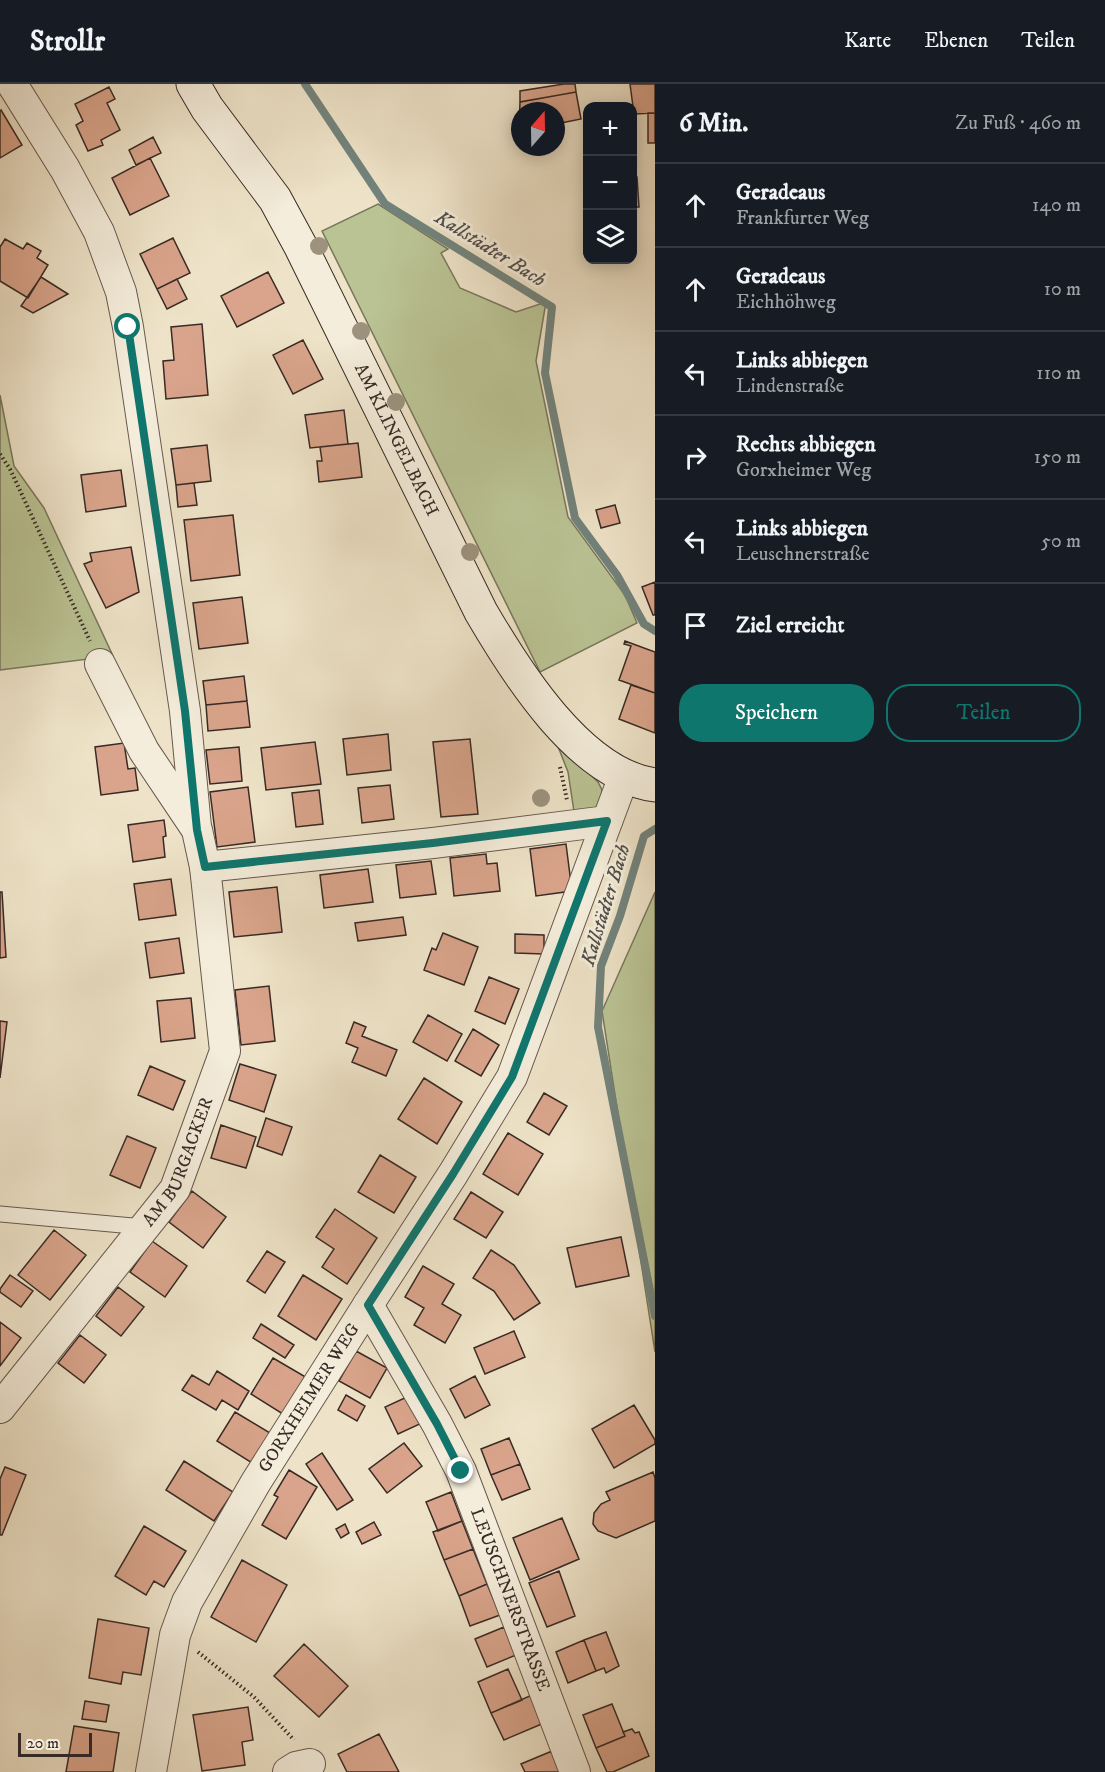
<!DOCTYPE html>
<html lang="de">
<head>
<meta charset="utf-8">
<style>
	:root { --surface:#171b24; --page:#242831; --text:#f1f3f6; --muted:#9ea1a6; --line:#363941; --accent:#0f766e }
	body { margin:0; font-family:"IM FELL DW Pica",serif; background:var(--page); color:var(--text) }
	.controls { position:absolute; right:18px; top:18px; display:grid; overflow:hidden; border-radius:12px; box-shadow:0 3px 15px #0003 }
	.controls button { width:54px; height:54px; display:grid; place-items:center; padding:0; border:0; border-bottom:2px solid var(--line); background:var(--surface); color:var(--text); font:30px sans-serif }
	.compass { position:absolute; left:511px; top:18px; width:54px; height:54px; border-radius:50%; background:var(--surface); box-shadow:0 3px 15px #0003; rotate:20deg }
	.scale { position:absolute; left:18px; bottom:15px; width:74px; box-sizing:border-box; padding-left:6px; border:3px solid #382a25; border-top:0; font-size:16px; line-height:21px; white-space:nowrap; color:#382a25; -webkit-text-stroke:4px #f4eddb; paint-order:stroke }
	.stop { position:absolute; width:18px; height:18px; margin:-14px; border:4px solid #0f766e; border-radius:50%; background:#fff }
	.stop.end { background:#0f766e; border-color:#fff; box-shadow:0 2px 6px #0008 }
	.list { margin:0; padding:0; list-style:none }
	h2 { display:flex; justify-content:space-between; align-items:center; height:78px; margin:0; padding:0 24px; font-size:26px }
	h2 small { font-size:20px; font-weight:400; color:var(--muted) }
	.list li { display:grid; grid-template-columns:39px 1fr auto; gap:18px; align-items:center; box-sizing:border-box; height:84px; padding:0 24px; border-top:2px solid var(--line) }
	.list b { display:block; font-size:22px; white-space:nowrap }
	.list p { margin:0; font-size:20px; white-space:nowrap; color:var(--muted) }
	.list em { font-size:20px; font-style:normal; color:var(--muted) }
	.actions { display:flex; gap:12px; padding:18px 24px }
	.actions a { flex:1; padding:14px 0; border:2px solid var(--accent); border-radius:24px; text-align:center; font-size:21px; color:var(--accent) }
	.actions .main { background:var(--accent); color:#fff }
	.icon { flex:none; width:33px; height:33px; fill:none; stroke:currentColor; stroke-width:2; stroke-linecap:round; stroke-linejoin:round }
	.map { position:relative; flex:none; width:655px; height:1688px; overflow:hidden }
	header { display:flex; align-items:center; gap:36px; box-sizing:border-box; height:84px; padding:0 30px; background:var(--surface); border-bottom:2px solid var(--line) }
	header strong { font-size:28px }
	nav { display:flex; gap:33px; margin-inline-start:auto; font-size:21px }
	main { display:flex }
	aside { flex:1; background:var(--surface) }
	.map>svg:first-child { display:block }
	.green { fill:#bac394; stroke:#79765c; stroke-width:1.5 }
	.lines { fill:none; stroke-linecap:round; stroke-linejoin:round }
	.stream { stroke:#72837c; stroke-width:8 }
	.building { fill:#d9a48b; stroke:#382a25; stroke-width:1.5 }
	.service-casing { stroke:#66584e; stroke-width:17 }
	.minor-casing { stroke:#66584e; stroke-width:32 }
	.secondary-casing { stroke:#382a25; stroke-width:35 }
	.path { stroke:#382a25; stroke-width:4; stroke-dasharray:1.5 3; stroke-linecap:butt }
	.service { stroke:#f4eddb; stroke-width:15 }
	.minor { stroke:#f4eddb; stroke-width:30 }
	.secondary { stroke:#f4eddb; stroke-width:33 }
	.tree { fill:#9c927e }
	.route { stroke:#0f766e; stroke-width:8 }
	.labels { text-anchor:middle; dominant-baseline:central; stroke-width:6; stroke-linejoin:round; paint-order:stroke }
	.street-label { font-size:18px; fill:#382a25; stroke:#f4eddb }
	.water-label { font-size:20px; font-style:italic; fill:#504f49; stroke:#f4eddb }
</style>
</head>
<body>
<header>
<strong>Strollr</strong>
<nav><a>Karte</a><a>Ebenen</a><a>Teilen</a></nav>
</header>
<main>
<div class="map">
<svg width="655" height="1688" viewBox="0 0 655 1688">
	<rect width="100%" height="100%" fill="#eee3c8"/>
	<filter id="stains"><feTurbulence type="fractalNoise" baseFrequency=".00333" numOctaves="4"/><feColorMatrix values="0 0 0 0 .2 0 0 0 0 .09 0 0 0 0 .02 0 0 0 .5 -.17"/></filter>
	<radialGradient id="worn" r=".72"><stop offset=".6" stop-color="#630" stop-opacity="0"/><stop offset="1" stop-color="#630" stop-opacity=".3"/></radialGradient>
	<path class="green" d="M378,120L448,165L441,169L460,204L516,228L546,218L536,277L568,433L625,511L637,539L540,588L322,147Z
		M0,311L14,382L44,424L113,572L0,586Z
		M555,655L598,698L602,706L600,723L575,734L568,688Z
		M655,808V1268L602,927Z"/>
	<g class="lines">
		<path class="stream" d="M305,0L385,120L552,223L545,289L575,434L617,491L644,540L655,547
			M655,745L644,752L620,832L601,882L598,943L655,1232"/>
	</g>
	<path class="building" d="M564,0H575L576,8L520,18V7Z
		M630,0H655V29L634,30Z
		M109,3L115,15L107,19L120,46L101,56L103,61L88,67L76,41L83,37L75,20Z
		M576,8L581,35L556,40V27H520L519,46L520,18Z
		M1,26L22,61L0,74V27Z
		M648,29H655V59H648Z
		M153,53L161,69L136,81L129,66Z
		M150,74L169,112L130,131L112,94Z
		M632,93H637L639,123H632Z
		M588,95V125L586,126L585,96Z
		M173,154L190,189L157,205L140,170Z
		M5,155L23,165L27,159L41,167L37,174L48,181L28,214L0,197V163Z
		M268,188L284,219L237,243L221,212Z
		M41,193L68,210L33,229L21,222Z
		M177,195L187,215L167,225L157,205Z
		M202,240L208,311L166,315L163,277L174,276L171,243Z
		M303,256L323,295L293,310L273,271Z
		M344,326L348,360L310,364L305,331Z
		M358,359L362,393L319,398L317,377H322L320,363Z
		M207,361L211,397L176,401L171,365Z
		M121,386L126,422L86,428L81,391Z
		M194,399L197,421L178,423L176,401Z
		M615,421L620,439L601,444L596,426Z
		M233,431L240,491L191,497L184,436Z
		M131,463L139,508L106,524L84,480L92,477L90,469Z
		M655,498V531H653L642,503Z
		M242,513L248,559L199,565L193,519Z
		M625,557L655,568V609L619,596L631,562L624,560Z
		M244,592L247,617L206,621L203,597Z
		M631,601L655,609V649L619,635Z
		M247,617L250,643L208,647L206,621Z
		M388,650L391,686L347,691L343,655Z
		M470,655L478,730L441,733L433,658Z
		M315,658L321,700L266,706L261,664Z
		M124,659L128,685L135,684L138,706L101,711L95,663Z
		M239,663L242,697L210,700L206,666Z
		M390,701L394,735L362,739L358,704Z
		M248,703L255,758L217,763L210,708Z
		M319,706L323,740L296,743L292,709Z
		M164,736L166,752L163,753L165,773L133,778L128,741Z
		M566,760L572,807L536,812L530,765Z
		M486,770L487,780L497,779L500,807L454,812L450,774Z
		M431,777L436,810L400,814L396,781Z
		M368,785L373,818L324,824L320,791Z
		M171,795L176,831L139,836L134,800Z
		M277,803L282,848L234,853L229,808Z
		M0,808H2L6,873L0,874Z
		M403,833L406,851L358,857L355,839Z
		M443,849L478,863L464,901L424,886L432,864L436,866Z
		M515,850L544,851V870L515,869Z
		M179,854L184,889L150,894L145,859Z
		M489,893L519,905L505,940L475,927Z
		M269,902L275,957L241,961L235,906Z
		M191,914L195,954L161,958L157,917Z
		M428,931L462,950L447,977L413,958Z
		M0,937L7,938L0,994Z
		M354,938L366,943L362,952L397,966L386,992L352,978L358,964L346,959Z
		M473,945L499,961L481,992L455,977Z
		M240,980L276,991L264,1028L229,1016Z
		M150,982L185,997L173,1026L138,1011Z
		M424,994L462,1018L437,1060L398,1035Z
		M544,1009L567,1022L549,1051L527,1038Z
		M266,1034L292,1043L282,1071L257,1062Z
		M221,1041L256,1053L246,1084L211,1074Z
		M508,1049L543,1070L518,1111L483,1090Z
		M127,1052L156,1064L140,1104L110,1091Z
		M380,1071L416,1093L394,1129L358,1108Z
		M192,1107L226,1133L203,1164L169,1138Z
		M471,1108L503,1128L486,1154L454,1135Z
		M335,1125L377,1154L347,1200L322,1183L334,1165L316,1153Z
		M54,1146L86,1171L50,1216L18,1191Z
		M621,1153L629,1192L576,1203L567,1164Z
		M152,1157L187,1182L165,1213L130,1188Z
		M491,1166L514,1181L540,1219L514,1236L494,1207L473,1194Z
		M267,1167L285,1178L265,1209L247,1197Z
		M423,1182L454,1200L442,1220L461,1231L445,1259L414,1241L424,1224L405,1213Z
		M10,1191L33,1207L21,1223L0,1208V1205Z
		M303,1191L342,1215L316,1256L278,1232Z
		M118,1203L144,1223L121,1252L96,1232Z
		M0,1238L21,1254L0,1282Z
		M261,1240L294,1261L285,1274L253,1254Z
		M514,1247L525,1273L485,1290L474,1264Z
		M80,1251L106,1271L84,1299L58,1279Z
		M356,1267L387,1284L370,1314L339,1297Z
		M273,1274L309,1295L286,1332L251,1310Z
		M217,1287L249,1307L238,1326L222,1316L216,1326L182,1306L192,1291L209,1301Z
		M475,1292L490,1321L465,1334L450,1305Z
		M346,1311L365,1322L357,1337L338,1326Z
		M409,1312L422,1339L398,1350L385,1323Z
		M634,1321L655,1356V1360L614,1384L592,1345Z
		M235,1328L275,1352L257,1382L217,1357Z
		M509,1354L520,1380L491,1391L481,1365Z
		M404,1359L422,1382L387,1409L369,1385Z
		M322,1369L353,1416L337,1426L306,1380Z
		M184,1377L233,1408L214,1437L166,1406Z
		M520,1380L530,1405L502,1416L491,1391Z
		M5,1383L26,1391L2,1451H0V1395Z
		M289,1386L317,1403L286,1455L262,1441L278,1413L274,1411Z
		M653,1388L655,1394V1437L616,1454L598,1447L593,1440L594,1429L601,1420L610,1416L606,1408Z
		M451,1408L462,1437L438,1447L426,1418Z
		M562,1434L579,1475L530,1496L513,1454Z
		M462,1437L473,1465L444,1476L433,1448Z
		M374,1438L381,1451L362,1460L356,1448Z
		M345,1440L349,1449L341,1454L336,1445Z
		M144,1442L186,1467L164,1503L154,1497L146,1511L115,1492Z
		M473,1465L487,1500L459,1512L444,1476Z
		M242,1476L287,1501L256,1558L211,1533Z
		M559,1487L575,1532L547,1543L529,1499Z
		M487,1500L500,1531L470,1542L459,1512Z
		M98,1535L149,1544L141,1591L123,1588L121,1600L89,1594Z
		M504,1543L516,1571L487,1583L475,1555Z
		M606,1548L619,1582L606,1589L604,1584L596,1587L584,1556Z
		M584,1556L596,1587L568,1599L556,1568Z
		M304,1560L348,1602L319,1633L274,1592Z
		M508,1585L522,1616L491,1629L478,1598Z
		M532,1611L544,1639L504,1656L491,1629Z
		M85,1617L109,1621L106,1638L82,1635Z
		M612,1620L625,1652L596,1664L583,1631Z
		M248,1623L253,1656L242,1658L245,1681L202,1687L193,1631Z
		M74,1642L119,1649L113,1688H66Z
		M632,1645L635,1649L639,1648L649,1672L613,1688H607L596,1664L625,1652L623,1648Z
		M379,1650L399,1688H347L338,1670Z
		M552,1667L561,1688H525L521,1680Z"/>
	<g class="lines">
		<defs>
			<path id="service" d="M0,1130L144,1143"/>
			<g id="minor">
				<path d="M12,0L65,85L99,148L121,208L128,243L185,627L196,743"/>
				<path d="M205,783L433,759L607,737"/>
				<path id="s1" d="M368,1221L437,1340L461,1387L575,1688"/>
				<path id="s2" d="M0,1324L175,1105L225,967L205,783L197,746L144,667L100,580"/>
				<path id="s3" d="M151,1688L175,1551L187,1518L256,1398L368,1221L453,1090L512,993L624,692"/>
				<path d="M288,1688L296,1683L310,1680"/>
			</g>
			<g id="secondary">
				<path id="s4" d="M193,0L207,24L275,115L301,163L481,528C516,588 580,691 655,701"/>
			</g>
		</defs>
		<use href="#service" class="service-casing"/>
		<use href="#minor" class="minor-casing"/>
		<use href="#secondary" class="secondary-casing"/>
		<path class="path" d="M0,370L10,385L90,557
			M560,683L567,716
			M198,1568L254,1613L294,1656"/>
		<use href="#service" class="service"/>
		<use href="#minor" class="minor"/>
		<use href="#secondary" class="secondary"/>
	</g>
	<g class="tree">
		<circle cx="319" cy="162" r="9"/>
		<circle cx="361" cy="247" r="9"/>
		<circle cx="396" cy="318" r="9"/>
		<circle cx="470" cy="468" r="9"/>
		<circle cx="541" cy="714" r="9"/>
	</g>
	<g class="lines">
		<path class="route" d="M128,243L185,627L197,746L205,783L433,759L607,737L512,993L453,1090L368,1221L437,1340L461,1387"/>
	</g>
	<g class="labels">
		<g class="street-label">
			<text stroke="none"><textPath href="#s4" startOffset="411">AM KLINGELBACH</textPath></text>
			<text stroke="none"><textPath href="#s2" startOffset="306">AM BURGACKER</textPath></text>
			<text stroke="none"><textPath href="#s3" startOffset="412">GORXHEIMER WEG</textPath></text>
			<text stroke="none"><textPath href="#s1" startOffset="328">LEUSCHNERSTRASSE</textPath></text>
		</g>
		<g class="water-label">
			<text transform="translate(490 165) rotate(32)">Kallstädter Bach</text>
			<text transform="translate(606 821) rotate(-73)">Kallstädter Bach</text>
		</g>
	</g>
	<rect width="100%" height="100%" filter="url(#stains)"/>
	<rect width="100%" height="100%" fill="url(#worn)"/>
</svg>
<div class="controls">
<button>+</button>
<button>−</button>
<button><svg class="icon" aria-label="layers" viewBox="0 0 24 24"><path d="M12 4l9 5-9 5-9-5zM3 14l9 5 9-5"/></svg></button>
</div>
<svg class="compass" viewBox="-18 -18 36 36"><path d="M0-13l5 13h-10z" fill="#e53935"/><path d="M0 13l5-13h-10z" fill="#9ea1a6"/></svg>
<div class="scale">20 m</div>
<div class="stop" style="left:128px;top:243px"></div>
<div class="stop end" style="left:461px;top:1387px"></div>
</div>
<aside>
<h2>6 Min.<small>Zu Fuß · 460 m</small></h2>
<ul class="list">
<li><svg class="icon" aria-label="ahead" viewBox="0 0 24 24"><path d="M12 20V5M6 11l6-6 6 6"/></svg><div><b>Geradeaus</b><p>Frankfurter Weg</p></div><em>140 m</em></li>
<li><svg class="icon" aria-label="ahead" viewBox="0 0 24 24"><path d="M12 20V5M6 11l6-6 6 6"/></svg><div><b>Geradeaus</b><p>Eichhöhweg</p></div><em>10 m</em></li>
<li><svg class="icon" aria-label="left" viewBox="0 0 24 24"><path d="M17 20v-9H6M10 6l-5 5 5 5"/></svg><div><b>Links abbiegen</b><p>Lindenstraße</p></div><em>110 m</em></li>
<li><svg class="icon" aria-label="right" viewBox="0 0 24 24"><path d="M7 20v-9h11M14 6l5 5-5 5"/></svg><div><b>Rechts abbiegen</b><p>Gorxheimer Weg</p></div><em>150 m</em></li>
<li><svg class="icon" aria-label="left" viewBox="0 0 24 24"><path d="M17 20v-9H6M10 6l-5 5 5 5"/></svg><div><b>Links abbiegen</b><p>Leuschnerstraße</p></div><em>50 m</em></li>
<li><svg class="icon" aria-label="arrive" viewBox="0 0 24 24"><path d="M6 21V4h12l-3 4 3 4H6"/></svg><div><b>Ziel erreicht</b></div></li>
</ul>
<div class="actions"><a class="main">Speichern</a><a>Teilen</a></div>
</aside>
</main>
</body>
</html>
